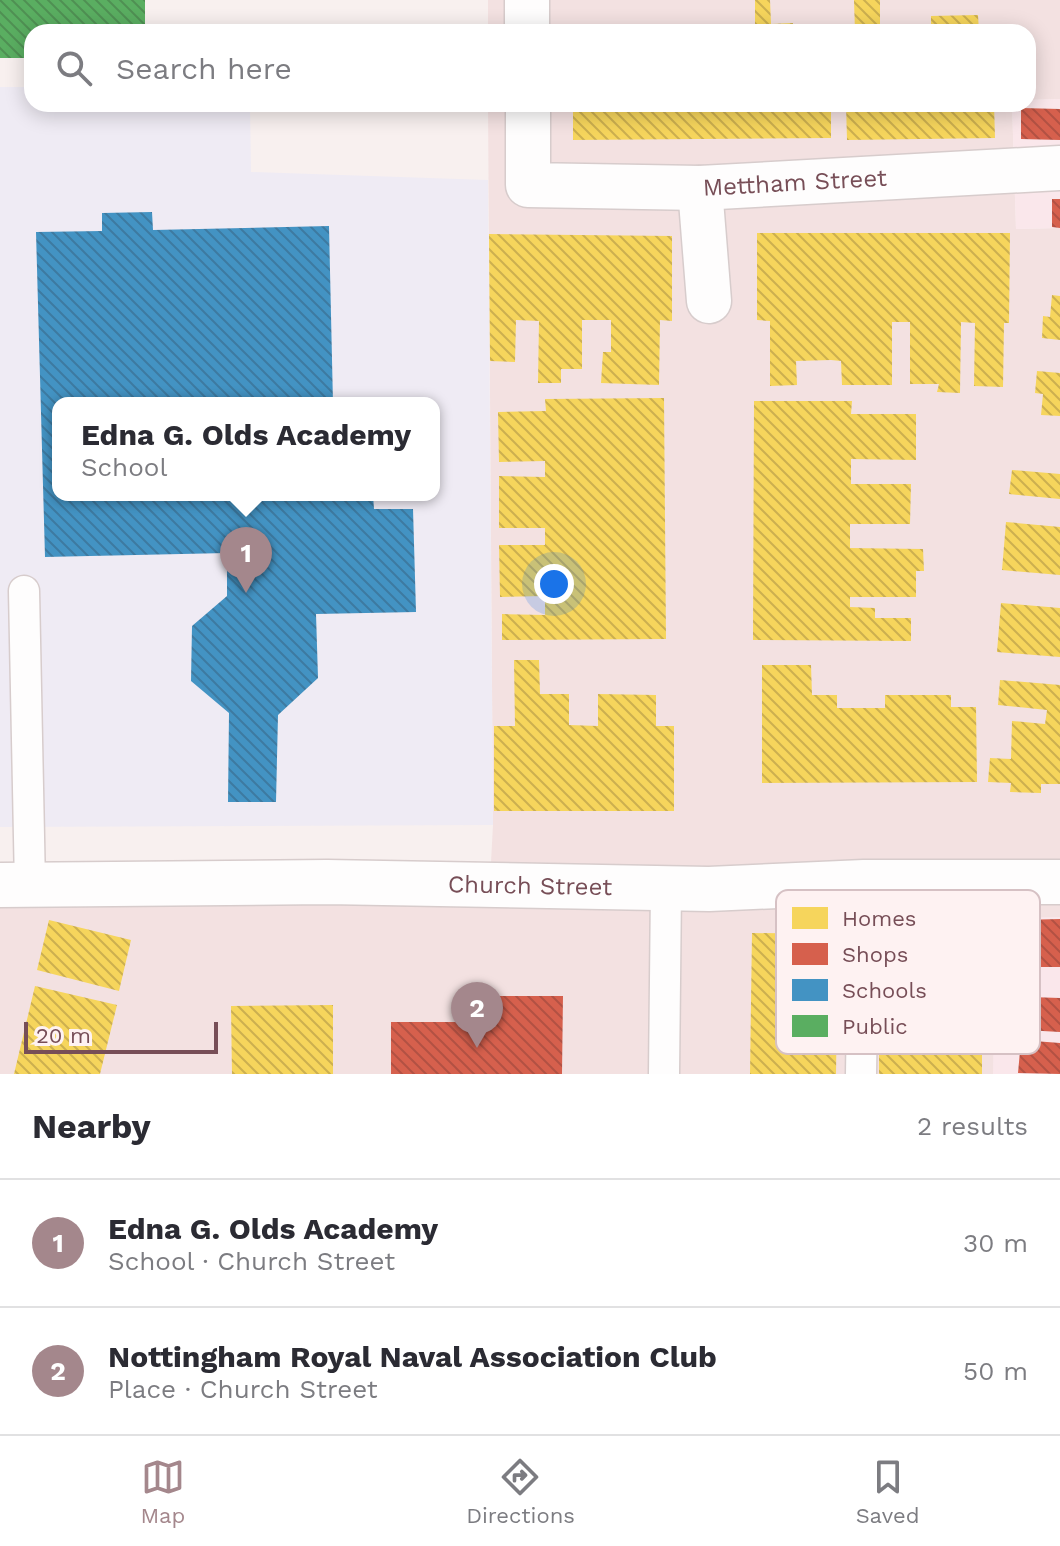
<!DOCTYPE html>
<html lang="en">
<head>
<meta charset="utf-8">
<style>
	:root { --surface:#fff; --page:#f7f7f7; --text:#2b2b33; --muted:#7c7c81; --line:#e1e1e2; --accent:#a4878c }
	body { margin:0; font-family:"Work Sans",sans-serif; background:var(--page); color:var(--text) }
	.scale { position:absolute; left:24px; bottom:20px; width:194px; box-sizing:border-box; padding-left:8px; border:4px solid #774e57; border-top:0; font-size:22px; line-height:28px; white-space:nowrap; color:#774e57; -webkit-text-stroke:6px #fef2f2; paint-order:stroke }
	.you { position:absolute; left:554px; top:584px; width:28px; height:28px; margin:-20px; border:6px solid #fff; border-radius:50%; background:#1a73e8; box-shadow:0 0 0 12px #1a73e833 }
	.badge { display:grid; place-items:center; width:52px; height:52px; border-radius:50%; background:var(--accent); color:#fff; font-size:26px; font-weight:700 }
	.pin { position:absolute; translate:-50% -66px; filter:drop-shadow(0 2px 4px #0008) }
	.pin::after { content:''; position:absolute; top:42px; width:28px; height:24px; background:inherit; clip-path:polygon(0 0,100% 0,50% 100%) }
	.popup { position:absolute; left:52px; top:397px; width:388px; height:104px; box-sizing:border-box; display:grid; place-content:center; border-radius:16px; background:var(--surface); filter:drop-shadow(0 2px 6px #0005); font-size:26px; white-space:nowrap; color:var(--muted) }
	.popup b { font-size:30px; color:var(--text) }
	.popup::after { content:''; position:absolute; left:50%; top:100%; margin-left:-16px; border:16px solid transparent; border-top-color:var(--surface) }
	.list { margin:0; padding:0; list-style:none }
	h2 { display:flex; justify-content:space-between; align-items:center; height:104px; margin:0; padding:0 32px; font-size:34px }
	h2 small { font-size:26px; font-weight:400; color:var(--muted) }
	.list li { display:grid; grid-template-columns:52px 1fr auto; gap:24px; align-items:center; box-sizing:border-box; height:128px; padding:0 32px; border-top:2px solid var(--line) }
	.list b { display:block; font-size:30px; white-space:nowrap }
	.list p { margin:0; font-size:26px; white-space:nowrap; color:var(--muted) }
	.list em { font-size:26px; font-style:normal; color:var(--muted) }
	.icon { flex:none; width:44px; height:44px; fill:none; stroke:currentColor; stroke-width:2; stroke-linecap:round; stroke-linejoin:round }
	.map { position:relative; flex:none; width:1060px; height:1074px; overflow:hidden }
	.search { position:absolute; background:var(--surface); box-shadow:0 4px 20px #0003; left:24px; right:24px; top:24px; height:88px; display:flex; align-items:center; gap:20px; box-sizing:border-box; padding:0 28px; border-radius:24px; color:var(--muted); font-size:30px }
	.sheet { height:360px; background:var(--surface) }
	nav { display:flex; justify-content:space-around; align-items:center; box-sizing:border-box; height:112px; border-top:2px solid var(--line); background:var(--surface); font-size:22px; color:var(--muted) }
	nav a { display:grid; justify-items:center; gap:4px }
	nav .on { color:var(--accent) }
	.map>svg:first-child { display:block }
	.residential { fill:#f3e1e1 }
	.commercial { fill:#fae7eb }
	.education { fill:#efebf4; fill-rule:evenodd }
	.homes { fill:url(#homes-back-hatch) }
	.shops { fill:url(#shops-back-hatch) }
	.schools { fill:url(#schools-back-hatch) }
	.public { fill:url(#public-back-hatch) }
	.lines { fill:none; stroke-linecap:round; stroke-linejoin:round }
	.service-casing { stroke:#d7cccc; stroke-width:33 }
	.minor-casing { stroke:#d7cccc; stroke-width:47 }
	.service { stroke:#fefdfd; stroke-width:30 }
	.minor { stroke:#fefdfd; stroke-width:44 }
	.labels { text-anchor:middle; dominant-baseline:central; stroke-width:8; stroke-linejoin:round; paint-order:stroke }
	.street-label { font-size:24px; fill:#774e57; stroke:#fef2f2 }
	.key { fill:#fef2f2; stroke:#d6c1c4; stroke-width:2 }
	.key-label { font-size:22px; fill:#774e57 }
</style>
</head>
<body>
<div class="map">
<svg width="1060" height="1074" viewBox="0 0 1060 1074">
	<defs>
		<pattern id="homes-back-hatch" width="6" height="6" patternUnits="userSpaceOnUse" patternTransform="scale(2)"><rect width="6" height="6" fill="#f6d55c"/><path d="M-1 5l2 2M0 0l6 6M5-1l2 2" fill="none" stroke="#ccaf4f"/></pattern>
		<pattern id="shops-back-hatch" width="6" height="6" patternUnits="userSpaceOnUse" patternTransform="scale(2)"><rect width="6" height="6" fill="#d6604d"/><path d="M-1 5l2 2M0 0l6 6M5-1l2 2" fill="none" stroke="#b25143"/></pattern>
		<pattern id="schools-back-hatch" width="6" height="6" patternUnits="userSpaceOnUse" patternTransform="scale(2)"><rect width="6" height="6" fill="#4393c3"/><path d="M-1 5l2 2M0 0l6 6M5-1l2 2" fill="none" stroke="#3d7aa1"/></pattern>
		<pattern id="public-back-hatch" width="6" height="6" patternUnits="userSpaceOnUse" patternTransform="scale(2)"><rect width="6" height="6" fill="#5aae61"/><path d="M-1 5l2 2M0 0l6 6M5-1l2 2" fill="none" stroke="#4f9053"/></pattern>
	</defs>
	<rect width="100%" height="100%" fill="#f8f0ef"/>
	<path class="residential" d="M488,0H1060V99L1028,100V32H488Z
		M488,104H1012L1016,229L1060,228V1074H0V889L490,881L493,825Z"/>
	<path class="commercial" d="M1060,99V228L1016,229L1012,104H1028V100Z
		M1060,917V1074H993L995,918Z"/>
	<path class="education" d="M0,87H32V104H250L251,172L488,180L493,825L0,827ZM58,403H434V495H58Z"/>
	<path class="homes" d="M755,0H770L771,24L793,23V32H755Z
		M854,0H880V32H855Z
		M978,15L979,32H931V16Z
		M573,104H831V138L573,140Z
		M846,104H994L995,138L847,140Z
		M757,233H1010L1009,323H1004L1003,387L974,386L975,323L961,322L960,393L937,392L939,384H910V322H892V385H842L841,361L831,360L796,361L797,385L770,386V321L757,320Z
		M489,234L672,236V321L660,320L659,385L601,383L603,352H611V320H582V369H561V383H538L539,321L516,320L515,362L490,361Z
		M1052,295L1060,296V340L1042,338L1043,316L1050,317Z
		M1037,371L1060,373V416L1041,415L1043,394L1035,393Z
		M664,398L666,639L502,640V614L545,615V596L500,597L499,545H545V528H499V476L545,477V461L499,462L498,412L546,411L545,399Z
		M754,401H852L851,414H916V460L851,459V484H911L910,524H850V548L923,549L924,571H916V597H850V607L875,608V618H911V641L753,640Z
		M1012,470L1060,474V499L1009,494Z
		M1006,522L1060,527V575L1002,570Z
		M1001,603L1060,608V657L997,652Z
		M514,660H539L540,694H569V725L598,726V694L656,695V726H674V811H494V726H515Z
		M762,665H811L812,695H837V708H885V695H951V707H976L977,782L762,783Z
		M1000,680L1060,685V784H1041V793L1010,792L1011,783L988,782L990,758L1011,759L1012,721L1045,724L1047,710L998,705Z
		M49,920L131,940L119,991L37,970Z
		M752,933L838,934L836,1074H750Z
		M879,965L982,966V1074H879Z
		M35,986L117,1005L100,1074H14Z
		M333,1005V1074H232L231,1006Z"/>
	<path class="shops" d="M1021,108L1060,109V140L1021,139Z
		M1052,199H1060V228L1052,227Z
		M1060,919V967H1020V920Z
		M485,996H563L562,1074H391V1022H485Z
		M1030,997L1060,998V1032L1025,1030Z
		M1021,1040L1060,1043V1074L1018,1073Z"/>
	<path class="schools" d="M152,212L153,230L329,226L333,403H58V495H373L374,509H413L416,612L316,614L318,678L278,715L276,802H228L229,713L191,681L192,626L227,596V553L45,557L36,232L102,231V213Z"/>
	<path class="public" d="M0,0H145V32H32V58H0Z"/>
	<g class="lines">
		<defs>
			<path id="service" d="M24,591L30,886
				M664,1074L666,888
				M861,1074L864,882"/>
			<g id="minor">
				<path d="M527,0V32"/>
				<path id="s1" d="M528,104V185L700,188L1060,168"/>
				<path d="M700,188L709,301"/>
				<path id="s2" d="M0,885L327,882L709,889L864,882H1060"/>
			</g>
		</defs>
		<use href="#service" class="service-casing"/>
		<use href="#minor" class="minor-casing"/>
		<use href="#service" class="service"/>
		<use href="#minor" class="minor"/>
	</g>
	<g class="labels">
		<g class="street-label">
			<text stroke="none"><textPath href="#s1" startOffset="348">Mettham Street</textPath></text>
			<text stroke="none"><textPath href="#s2" startOffset="530">Church Street</textPath></text>
		</g>
	</g>
	<rect x="776" y="890" width="264" height="164" rx="12" class="key"/>
	<rect x="792" y="907" width="36" height="22" fill="#f6d55c"/>
	<rect x="792" y="943" width="36" height="22" fill="#d6604d"/>
	<rect x="792" y="979" width="36" height="22" fill="#4393c3"/>
	<rect x="792" y="1015" width="36" height="22" fill="#5aae61"/>
	<g class="key-label">
		<text x="842" y="926">Homes</text>
		<text x="842" y="962">Shops</text>
		<text x="842" y="998">Schools</text>
		<text x="842" y="1034">Public</text>
	</g>
</svg>
<div class="scale">20 m</div>
<div class="you"></div>
<div class="pin badge" style="left:246px;top:593px">1</div>
<div class="popup"><b>Edna G. Olds Academy</b>School</div>
<div class="pin badge" style="left:477px;top:1048px">2</div>
<div class="search"><svg class="icon" aria-label="search" viewBox="0 0 24 24"><circle cx="10" cy="10" r="6"/><path d="M15 15l6 6"/></svg>Search here</div>
</div>
<section class="sheet">
<h2>Nearby<small>2 results</small></h2>
<ul class="list">
<li><span class="badge">1</span><div><b>Edna G. Olds Academy</b><p>School · Church Street</p></div><em>30 m</em></li>
<li><span class="badge">2</span><div><b>Nottingham Royal Naval Association Club</b><p>Place · Church Street</p></div><em>50 m</em></li>
</ul>
</section>
<nav>
<a class="on"><svg class="icon" aria-label="map" viewBox="0 0 24 24"><path d="M3 6l6-2 6 2 6-2v14l-6 2-6-2-6 2zM9 4v14M15 6v14"/></svg>Map</a>
<a><svg class="icon" aria-label="directions" viewBox="0 0 24 24"><path d="M12 3l9 9-9 9-9-9zM9 14v-3h6M13 9l2 2-2 2"/></svg>Directions</a>
<a><svg class="icon" aria-label="saved" viewBox="0 0 24 24"><path d="M7 4h10v16l-5-4-5 4z"/></svg>Saved</a>
</nav>
</body>
</html>
